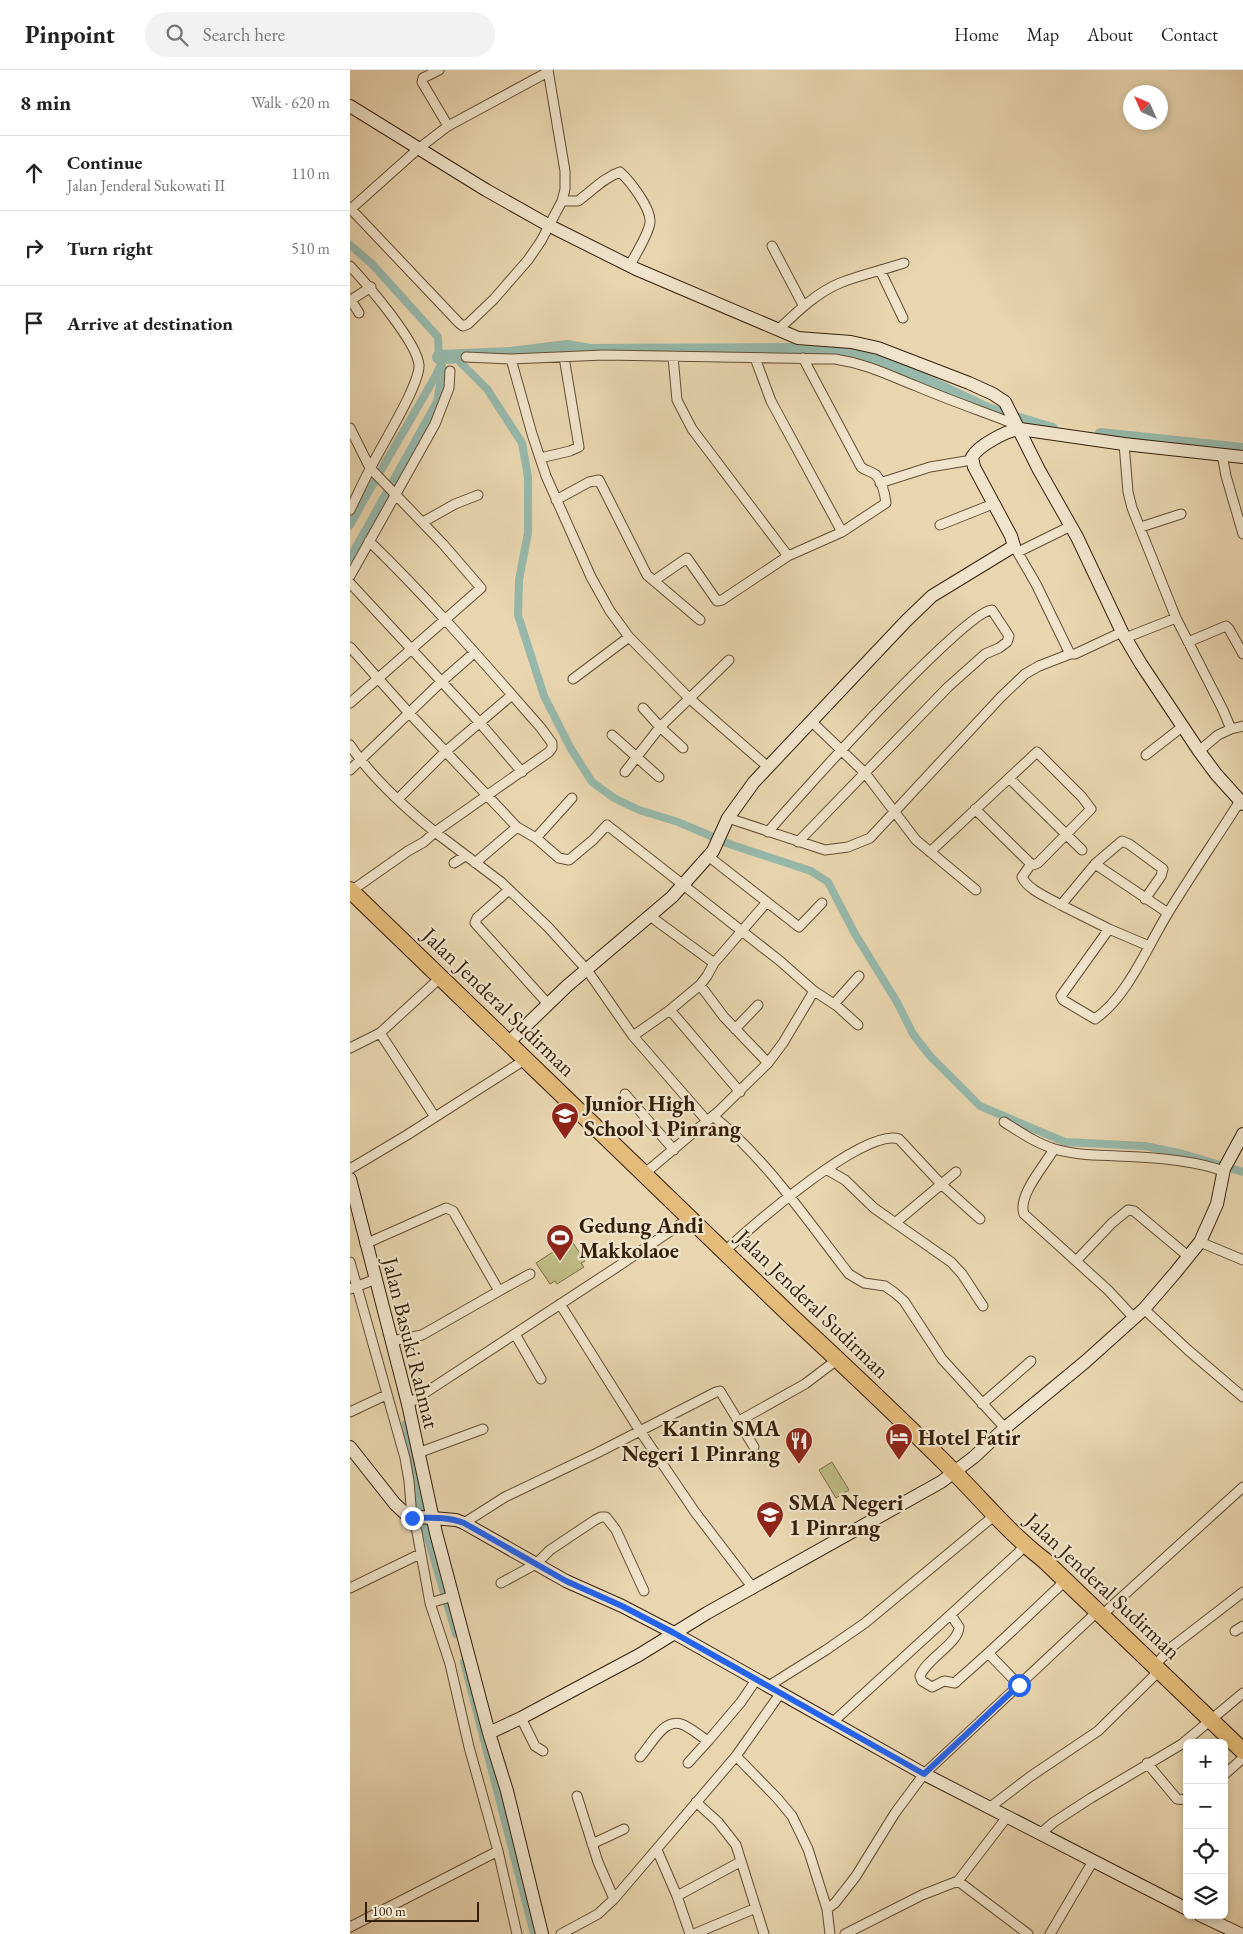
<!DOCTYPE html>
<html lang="en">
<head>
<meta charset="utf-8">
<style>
	:root { --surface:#fff; --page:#f2f2f2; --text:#222; --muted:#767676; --line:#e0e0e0 }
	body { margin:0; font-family:"EB Garamond",serif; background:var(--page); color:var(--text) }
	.controls { position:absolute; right:15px; bottom:15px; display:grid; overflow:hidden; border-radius:8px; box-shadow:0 2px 8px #0003 }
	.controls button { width:45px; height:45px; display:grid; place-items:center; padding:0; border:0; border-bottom:1px solid var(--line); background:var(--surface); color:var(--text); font:25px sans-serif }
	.compass { position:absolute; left:773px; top:15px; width:45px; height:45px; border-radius:50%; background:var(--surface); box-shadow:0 2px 8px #0003; rotate:315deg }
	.scale { position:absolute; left:15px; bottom:12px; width:114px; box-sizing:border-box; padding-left:5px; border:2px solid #361f09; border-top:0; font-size:14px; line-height:18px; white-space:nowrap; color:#361f09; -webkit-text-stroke:4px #f1e4cc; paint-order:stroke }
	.stop { position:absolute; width:15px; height:15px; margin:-11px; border:4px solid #2563eb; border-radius:50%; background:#fff }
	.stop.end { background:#2563eb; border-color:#fff; box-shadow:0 1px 5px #0008 }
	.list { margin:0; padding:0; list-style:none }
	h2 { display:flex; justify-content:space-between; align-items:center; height:65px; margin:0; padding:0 20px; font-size:21px }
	h2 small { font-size:16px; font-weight:400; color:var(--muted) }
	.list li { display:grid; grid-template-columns:32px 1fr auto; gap:15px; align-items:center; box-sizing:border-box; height:75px; padding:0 20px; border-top:1px solid var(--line) }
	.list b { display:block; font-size:19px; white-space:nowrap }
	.list p { margin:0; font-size:16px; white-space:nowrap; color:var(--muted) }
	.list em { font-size:16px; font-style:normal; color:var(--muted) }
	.icon { flex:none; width:28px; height:28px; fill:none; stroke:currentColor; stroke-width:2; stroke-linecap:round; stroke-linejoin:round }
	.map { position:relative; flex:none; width:893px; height:1864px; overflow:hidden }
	header { display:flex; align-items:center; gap:30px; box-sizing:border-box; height:70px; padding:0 25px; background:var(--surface); border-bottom:1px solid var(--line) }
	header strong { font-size:24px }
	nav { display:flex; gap:28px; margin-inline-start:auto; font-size:18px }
	.search { width:350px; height:45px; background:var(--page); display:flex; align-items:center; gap:12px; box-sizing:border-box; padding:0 18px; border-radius:28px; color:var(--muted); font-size:19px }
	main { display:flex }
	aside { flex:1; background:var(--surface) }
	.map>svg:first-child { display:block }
	.garden { fill:#bfbc86; stroke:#7a6e48 }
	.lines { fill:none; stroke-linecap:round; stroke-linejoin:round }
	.canal { stroke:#97b9ab; stroke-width:8 }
	.river { stroke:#97b9ab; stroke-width:14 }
	.street-casing { stroke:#634d33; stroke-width:11 }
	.secondary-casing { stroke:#361f09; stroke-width:14 }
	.highway-casing { stroke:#361f09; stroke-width:18 }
	.street { stroke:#f1e4cc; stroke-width:9 }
	.secondary { stroke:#f1e4cc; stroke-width:12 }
	.highway { stroke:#e4bb78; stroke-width:16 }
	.route { stroke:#2563eb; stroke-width:6 }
	.labels { text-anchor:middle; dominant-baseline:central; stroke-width:4.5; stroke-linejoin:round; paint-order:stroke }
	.street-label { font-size:22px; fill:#361f09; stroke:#f1e4cc }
	.poi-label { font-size:22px; font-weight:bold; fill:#361f09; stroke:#f1e4cc; text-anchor:start }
</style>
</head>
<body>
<header>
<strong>Pinpoint</strong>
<div class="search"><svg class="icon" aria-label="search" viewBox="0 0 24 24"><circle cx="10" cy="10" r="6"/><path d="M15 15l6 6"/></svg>Search here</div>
<nav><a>Home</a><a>Map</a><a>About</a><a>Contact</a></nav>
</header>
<main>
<aside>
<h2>8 min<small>Walk · 620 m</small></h2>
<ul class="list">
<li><svg class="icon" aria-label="ahead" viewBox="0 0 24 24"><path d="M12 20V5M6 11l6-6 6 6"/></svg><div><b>Continue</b><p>Jalan Jenderal Sukowati II</p></div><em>110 m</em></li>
<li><svg class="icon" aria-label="right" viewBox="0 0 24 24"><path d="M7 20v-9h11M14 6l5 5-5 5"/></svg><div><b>Turn right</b></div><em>510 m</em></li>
<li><svg class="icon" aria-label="arrive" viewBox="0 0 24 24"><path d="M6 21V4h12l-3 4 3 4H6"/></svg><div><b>Arrive at destination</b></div></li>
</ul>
</aside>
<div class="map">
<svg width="893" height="1864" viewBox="0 0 893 1864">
	<rect width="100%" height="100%" fill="#e9d6b0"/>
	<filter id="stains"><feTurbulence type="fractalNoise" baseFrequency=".004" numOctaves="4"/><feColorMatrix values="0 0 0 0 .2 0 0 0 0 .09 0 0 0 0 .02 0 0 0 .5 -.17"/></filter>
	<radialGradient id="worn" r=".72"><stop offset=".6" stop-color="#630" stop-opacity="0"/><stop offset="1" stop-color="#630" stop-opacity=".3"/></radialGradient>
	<path class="garden" d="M221,1170L235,1191L231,1193L234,1197L207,1214L205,1211L200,1214L186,1193Z
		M482,1392L499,1420L486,1428L469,1400Z"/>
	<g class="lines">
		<path class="canal" d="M0,175L22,194L88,267L89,287L107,289L137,319L172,373L178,407V463L169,510L168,545L194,626L221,679L242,712L264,728L289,740L328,752L382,775L461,801L478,812L505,864L547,932L563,964L580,986L630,1036L715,1072L795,1076L833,1084L893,1102
			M0,455C28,404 58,355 86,305L91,294
			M0,488L87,332L93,299L89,287
			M56,1354L73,1451L106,1564
			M114,1592L184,1864"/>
		<path class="river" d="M89,287L161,284L217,277L240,281L440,280L525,287L640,341L702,360
			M751,365L893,380"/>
		<defs>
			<path id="street" d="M89,0L73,8L72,12L98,56
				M212,131H228C242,121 253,108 270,102C280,111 301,138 300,152C299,164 285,185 280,195
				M0,138L109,253L113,256L118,254L144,229L178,190L191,171L212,131L215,119V101L198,0
				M1,139L68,79L98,56L198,2
				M422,176L453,235
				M0,196C17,214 67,272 69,295C70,315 30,378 20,399C13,412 7,426 0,440
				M530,200L553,248
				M9,243L1,230L21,217
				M428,260C447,242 466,223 490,213C510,205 533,200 554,193
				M116,287L161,289
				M323,287L327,330L342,359L438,486
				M405,288L421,331L492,462
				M0,358L20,398L93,474L131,518L0,633
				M774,374L778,422L782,438L826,548L873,640L881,659L868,665L849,681
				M872,384L876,406L893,464
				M190,388L220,381L229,377L214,287
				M530,413L580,397L622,390
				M206,430L239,412L249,410L297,505L350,550
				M73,452L105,434L128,425
				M590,455L643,434
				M791,457L831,444
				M664,476L686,514L720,584
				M668,482L721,456
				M0,506L85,354L99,318L100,301
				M305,510L337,488L367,531L372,530L438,486L492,462L536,433C535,425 532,412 526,405C521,401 516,401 511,397L453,288
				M0,513L130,653L172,702
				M775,568L826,548
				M838,572L876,556L879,559L893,584
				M0,577L59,643L167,757L186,768L209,788L219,790L243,770L257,755L430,891L464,921L433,973L418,993L369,1041L294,1104
				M223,609L279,567
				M293,638L310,657L333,678
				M461,651L515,703L566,770L626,820
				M881,659L893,656
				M262,665L309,707
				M0,675C22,708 54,737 85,762L199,682L202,678V673L191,658C135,594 80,530 19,471
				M796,685L832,657
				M418,697L339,628L279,567L260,541L241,507L196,406L182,364L161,289L254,285L485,289C517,294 536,304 566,316C599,330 634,342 667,355
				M0,700L91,612L124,583
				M275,702L310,657L379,590
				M659,708L732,780
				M48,729L95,682L162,625
				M378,748L475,780L498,777L520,768L650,628L675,604L689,596L720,584H725L772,562
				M418,762C444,731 615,540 642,540L659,566L657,572L649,578L635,584L598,617L448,772
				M186,768L222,728
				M580,782L687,682L732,727L741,739L688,793L683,795L679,792L625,739
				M358,786L449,857L472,833
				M104,793L115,786
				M125,793L167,757
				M681,794L672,807C678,820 699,828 711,835L745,794L818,843
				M745,794L772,771L779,774L813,799L811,806L795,829
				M159,820L127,848L125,853L198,934
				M1,821L58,781L74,772L85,762L151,812L198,857L237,900L283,966L357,1051
				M711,835L759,859L799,876
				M300,846L364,893
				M759,859L711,926L713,930L745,949C778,926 797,877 818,843C841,805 866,769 890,731
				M350,915L374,947L418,993
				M464,921L487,936L508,955
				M484,934L509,906
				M320,940L390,1022
				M385,959L408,935
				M30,963L91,907
				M283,966L320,940L350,915L357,906L364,893L417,832
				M0,978L30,963L85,1047
				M275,1024L324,1080
				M363,1046C418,1091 456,1149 499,1204L514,1213L535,1216L545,1223L554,1231L592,1289L655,1358
				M654,1052C670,1062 687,1074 705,1079C725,1085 746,1085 767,1086C799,1087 844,1090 873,1101
				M704,1079C695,1095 667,1126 674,1144L758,1220L784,1248
				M0,1099L57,1065L176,989
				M476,1099L495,1110L524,1138L601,1192L612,1204L633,1236
				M545,1153L606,1102
				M850,1172L893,1190
				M15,1174L96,1138L103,1141L149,1221L180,1204
				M375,1181C402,1156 515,1057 549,1069L591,1114L630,1149
				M726,1191L762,1153L778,1140L784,1141L839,1187
				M0,1192L55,1388L59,1411L62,1448L67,1462L80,1533L100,1594L119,1677L148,1781L167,1864
				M0,1219L26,1209
				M210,1234L290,1361L345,1442L403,1518
				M794,1239L838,1280L893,1327
				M165,1264L191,1309
				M42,1271L72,1265L149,1221
				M58,1334L270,1195L328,1156L340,1147
				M632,1334L681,1291
				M0,1342L36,1325
				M389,1351L455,1314L488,1289
				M68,1383L133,1359
				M114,1453L155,1427L247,1383L366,1322L370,1321L404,1377
				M151,1513L186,1494L200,1480L245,1450L251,1447H256L266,1460L294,1521
				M0,1518L70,1484
				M80,1533L103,1526
				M601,1545L609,1557C609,1573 576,1589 570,1606L572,1611L582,1617L594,1611L605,1613L608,1610C645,1578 680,1544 715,1511
				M752,1545L893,1417
				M885,1561L893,1556
				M639,1584L669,1615
				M805,1595L823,1576L893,1522
				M417,1617L476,1580L515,1553L645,1445
				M171,1648L185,1676L193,1681
				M483,1652L669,1482L674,1475
				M386,1686L427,1728L442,1746L458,1779L477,1839L480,1864
				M290,1687C300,1677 313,1648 331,1654C340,1657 350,1666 358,1671L391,1632L406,1610
				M338,1693L358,1671
				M797,1693L827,1729L837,1730
				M874,1705L893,1688
				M227,1726L248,1792L264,1829
				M346,1732L368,1752L386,1775L414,1864
				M639,1738L681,1706L748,1661L810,1600
				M690,1764L704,1752L741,1728L832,1674L893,1623
				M242,1774L274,1759
				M307,1780L327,1826L340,1864
				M608,1811L657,1747
				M327,1826L390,1792
				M477,1839L485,1833L506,1806L545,1743L574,1704L748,1541
				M0,1857L148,1781
				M211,1864L248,1844L264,1829L386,1686L430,1624
				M344,1864L406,1838
				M495,1864L572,1825L608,1811L678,1864
				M700,1864L743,1791"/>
			<path id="secondary" d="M0,36L136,120L200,156L286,199L448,268L501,272L528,278L619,313L643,324L655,332L689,400L727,467L772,562L791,594L849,681L866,704L893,734
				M159,972L217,916L322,827L363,781L378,748L404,712L556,551L582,526L664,476L661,466L624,397L622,387C628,376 657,360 670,359L774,374L893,387
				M0,1109L58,1334L86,1463L139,1663L157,1721L192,1864
				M0,1377L45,1434L58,1446L106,1450L114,1453L216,1511L272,1536L324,1563L574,1704L837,1839
				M139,1663L171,1648L289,1585L357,1543L591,1412L624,1387L655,1358L735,1292L794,1239L825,1203L850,1172L867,1134L874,1099L893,1064
				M850,1845L890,1864"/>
			<path id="highway" d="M0,820L442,1247C497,1298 551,1349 604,1402C634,1432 660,1464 694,1490L893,1681"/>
		</defs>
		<use href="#street" class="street-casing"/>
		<use href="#secondary" class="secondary-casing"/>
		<use href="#highway" class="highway-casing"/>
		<use href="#street" class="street"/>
		<use href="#secondary" class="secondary"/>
		<use href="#highway" class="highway"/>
	</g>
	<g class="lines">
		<path class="route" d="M62,1448C80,1448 97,1446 114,1453L216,1511L272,1536L324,1563L574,1704L669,1615"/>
	</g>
	<defs>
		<symbol id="school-pin" viewBox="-11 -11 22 30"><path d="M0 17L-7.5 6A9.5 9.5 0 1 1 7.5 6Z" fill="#8f2418" stroke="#f1e4cc"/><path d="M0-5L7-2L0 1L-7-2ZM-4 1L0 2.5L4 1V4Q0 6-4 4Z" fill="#fff"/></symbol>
		<symbol id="stadium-pin" viewBox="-11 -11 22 30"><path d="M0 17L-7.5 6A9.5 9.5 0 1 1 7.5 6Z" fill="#8f2418" stroke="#f1e4cc"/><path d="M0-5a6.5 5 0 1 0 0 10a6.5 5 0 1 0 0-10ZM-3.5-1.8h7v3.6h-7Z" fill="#fff"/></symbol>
		<symbol id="hotel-pin" viewBox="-11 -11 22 30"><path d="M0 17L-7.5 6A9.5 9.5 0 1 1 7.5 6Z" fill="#8f2418" stroke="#f1e4cc"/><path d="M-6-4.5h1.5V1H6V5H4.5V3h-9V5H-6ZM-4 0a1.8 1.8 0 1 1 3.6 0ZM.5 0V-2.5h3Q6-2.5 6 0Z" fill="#fff"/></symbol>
		<symbol id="restaurant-pin" viewBox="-11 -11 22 30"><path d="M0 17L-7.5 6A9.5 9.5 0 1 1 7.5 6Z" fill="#8f2418" stroke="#f1e4cc"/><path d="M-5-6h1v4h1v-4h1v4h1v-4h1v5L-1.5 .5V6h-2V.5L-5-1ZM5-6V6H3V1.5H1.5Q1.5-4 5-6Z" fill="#fff"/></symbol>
	</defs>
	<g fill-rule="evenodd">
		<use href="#school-pin" x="199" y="1030" width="32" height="43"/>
		<use href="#stadium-pin" x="194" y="1152" width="32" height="43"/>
		<use href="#hotel-pin" x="533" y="1351" width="32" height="43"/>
		<use href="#restaurant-pin" x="433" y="1355" width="32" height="43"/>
		<use href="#school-pin" x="404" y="1429" width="32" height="43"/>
	</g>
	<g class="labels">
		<g class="street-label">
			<text transform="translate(149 932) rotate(44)">Jalan Jenderal Sudirman</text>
			<text transform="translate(463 1234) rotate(44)">Jalan Jenderal Sudirman</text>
			<text transform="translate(61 1273) rotate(76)">Jalan Basuki Rahmat</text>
			<text transform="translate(753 1516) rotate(43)">Jalan Jenderal Sudirman</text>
		</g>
		<g class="poi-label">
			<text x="234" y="1033">Junior High<tspan x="234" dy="25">School 1 Pinrang</tspan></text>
			<text x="229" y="1155">Gedung Andi<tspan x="229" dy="25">Makkolaoe</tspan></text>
			<text x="430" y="1358" text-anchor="end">Kantin SMA<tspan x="430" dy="25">Negeri 1 Pinrang</tspan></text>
			<text x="568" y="1367">Hotel Fatir</text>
			<text x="439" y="1432">SMA Negeri<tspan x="439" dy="25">1 Pinrang</tspan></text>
		</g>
	</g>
	<rect width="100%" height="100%" filter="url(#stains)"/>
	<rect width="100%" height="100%" fill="url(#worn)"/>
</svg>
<div class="controls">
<button>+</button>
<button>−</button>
<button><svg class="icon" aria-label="locate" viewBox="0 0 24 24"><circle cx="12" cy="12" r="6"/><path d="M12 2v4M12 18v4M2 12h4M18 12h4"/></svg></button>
<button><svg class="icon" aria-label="layers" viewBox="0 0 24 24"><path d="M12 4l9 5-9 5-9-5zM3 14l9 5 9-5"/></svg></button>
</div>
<svg class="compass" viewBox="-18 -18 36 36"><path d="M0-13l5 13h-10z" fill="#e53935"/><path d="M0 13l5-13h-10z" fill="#767676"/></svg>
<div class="scale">100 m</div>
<div class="stop" style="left:669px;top:1615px"></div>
<div class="stop end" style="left:62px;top:1448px"></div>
</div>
</main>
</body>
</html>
